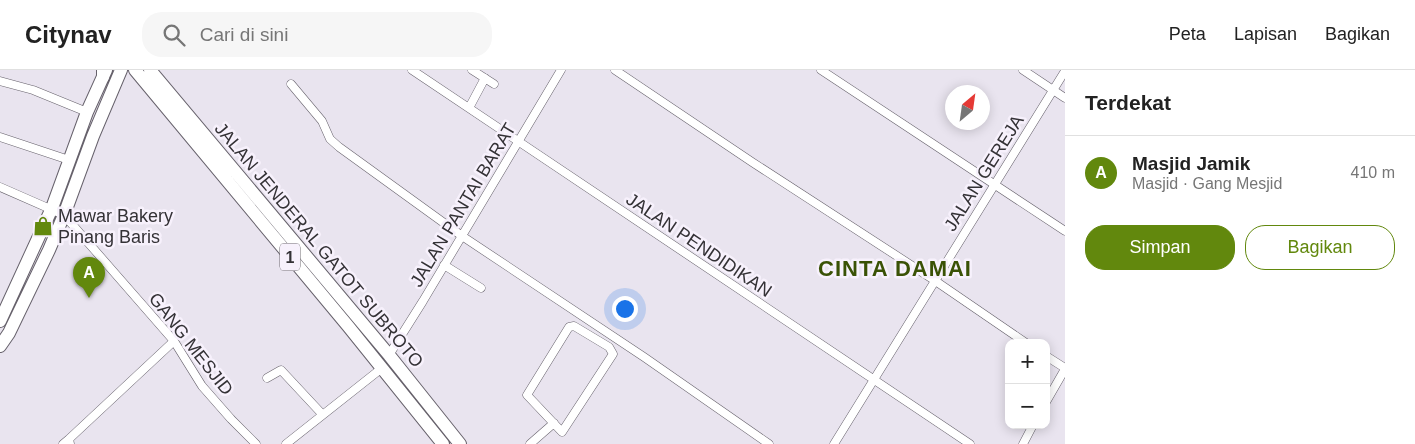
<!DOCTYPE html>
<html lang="id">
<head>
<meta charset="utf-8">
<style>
	:root { --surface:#fff; --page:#f6f6f6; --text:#222; --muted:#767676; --line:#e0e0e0; --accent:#62880d }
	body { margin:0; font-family:Arial,sans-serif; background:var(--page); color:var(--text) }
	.controls { position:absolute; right:15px; bottom:15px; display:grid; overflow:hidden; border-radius:10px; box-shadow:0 2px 12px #0003 }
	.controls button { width:45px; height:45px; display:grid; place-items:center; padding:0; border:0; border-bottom:1px solid var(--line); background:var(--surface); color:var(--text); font:25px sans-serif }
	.compass { position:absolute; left:945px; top:15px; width:45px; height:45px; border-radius:50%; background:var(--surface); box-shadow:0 2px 12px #0003; rotate:29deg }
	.you { position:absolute; left:624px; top:238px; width:18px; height:18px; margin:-12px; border:4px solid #fff; border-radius:50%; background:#1a73e8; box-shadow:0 0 0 8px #1a73e833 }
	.badge { display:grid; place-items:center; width:32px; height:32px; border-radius:50%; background:var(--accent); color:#fff; font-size:16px; font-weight:700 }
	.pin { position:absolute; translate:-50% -41px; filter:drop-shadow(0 1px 2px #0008) }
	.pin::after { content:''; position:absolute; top:26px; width:18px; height:15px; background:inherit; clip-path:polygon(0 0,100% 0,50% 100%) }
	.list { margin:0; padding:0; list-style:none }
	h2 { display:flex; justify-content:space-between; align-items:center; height:65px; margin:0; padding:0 20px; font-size:21px }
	h2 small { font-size:16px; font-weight:400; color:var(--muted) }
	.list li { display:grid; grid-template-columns:32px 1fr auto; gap:15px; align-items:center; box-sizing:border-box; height:75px; padding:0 20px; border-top:1px solid var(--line) }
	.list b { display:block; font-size:19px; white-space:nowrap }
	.list p { margin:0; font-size:16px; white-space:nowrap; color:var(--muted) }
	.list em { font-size:16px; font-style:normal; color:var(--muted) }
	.actions { display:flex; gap:10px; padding:15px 20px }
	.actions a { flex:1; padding:11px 0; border:1px solid var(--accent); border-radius:20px; text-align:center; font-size:18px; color:var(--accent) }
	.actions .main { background:var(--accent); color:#fff }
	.icon { flex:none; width:28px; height:28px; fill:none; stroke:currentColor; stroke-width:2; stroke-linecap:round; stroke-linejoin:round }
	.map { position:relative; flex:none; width:1065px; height:374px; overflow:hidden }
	header { display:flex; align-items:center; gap:30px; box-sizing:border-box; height:70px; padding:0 25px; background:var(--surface); border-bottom:1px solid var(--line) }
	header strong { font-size:24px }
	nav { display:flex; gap:28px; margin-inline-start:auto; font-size:18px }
	.search { width:350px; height:45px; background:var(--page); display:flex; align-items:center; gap:12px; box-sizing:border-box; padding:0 18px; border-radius:20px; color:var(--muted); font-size:19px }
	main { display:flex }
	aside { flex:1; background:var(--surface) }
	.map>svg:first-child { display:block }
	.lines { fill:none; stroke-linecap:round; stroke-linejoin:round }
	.minor-casing { stroke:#66616b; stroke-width:9 }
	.primary-casing { stroke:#66616b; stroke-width:14 }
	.trunk-casing { stroke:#66616b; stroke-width:14 }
	.minor { stroke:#fff; stroke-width:8 }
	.primary { stroke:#fff; stroke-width:12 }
	.trunk { stroke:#fff; stroke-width:12 }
	.labels { text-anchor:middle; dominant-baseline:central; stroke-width:5; stroke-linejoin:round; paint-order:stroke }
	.shield { fill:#f7f1fc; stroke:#6e6b71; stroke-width:1 }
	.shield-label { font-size:16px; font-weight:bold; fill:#343236 }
	.street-label { font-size:18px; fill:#343236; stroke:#f7f1fc }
	.poi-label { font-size:18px; fill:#343236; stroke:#f7f1fc; text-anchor:start }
	.district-label { font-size:22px; font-weight:bold; letter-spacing:1px; fill:#3a5206; stroke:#f7f1fc }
</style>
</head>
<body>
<header>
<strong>Citynav</strong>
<div class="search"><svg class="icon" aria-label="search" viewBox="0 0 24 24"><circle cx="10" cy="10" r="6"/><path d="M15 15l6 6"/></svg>Cari di sini</div>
<nav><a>Peta</a><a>Lapisan</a><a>Bagikan</a></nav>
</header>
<main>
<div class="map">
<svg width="1065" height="374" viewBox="0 0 1065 374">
	<rect width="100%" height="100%" fill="#e9e4ef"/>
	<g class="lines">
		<defs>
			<path id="minor" d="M412,0L970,374
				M472,0L494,14
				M615,0L752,92L934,210L1026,273
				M821,0L1065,161
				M1023,0L1065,28
				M0,11L33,20L87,42
				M291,14L322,51L330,69L339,77L462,166L644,287L769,374
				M469,38L485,8
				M0,67L69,90
				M0,117L64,145L174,271L202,316L231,349L256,374
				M444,195L481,218
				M574,256L609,277L613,284L562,362L527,325L569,257Z
				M389,285L423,231L561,0
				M1046,286L1065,298
				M267,308L281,300L322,344
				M1046,332L1065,299
				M69,369L174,271
				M63,374L69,369L70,374
				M286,374L382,298
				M530,374L554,353
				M834,374L1065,1
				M1023,374L1033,355"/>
			<path id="primary" d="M0,251L52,138L87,42L106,0
				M0,276L9,263L49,180L64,145L93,66L121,0"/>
			<path id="trunk" d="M103,0V7
				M135,0L348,256L443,374
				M150,0L389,285L460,374"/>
		</defs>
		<use href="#minor" class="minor-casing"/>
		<use href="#primary" class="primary-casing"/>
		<use href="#trunk" class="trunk-casing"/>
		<use href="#minor" class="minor"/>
		<use href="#primary" class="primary"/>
		<use href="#trunk" class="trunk"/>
	</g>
	<defs>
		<symbol id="shop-bare" viewBox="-9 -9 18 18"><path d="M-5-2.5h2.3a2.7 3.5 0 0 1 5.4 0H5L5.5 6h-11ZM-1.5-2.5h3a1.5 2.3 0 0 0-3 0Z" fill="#62880d" stroke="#f7f1fc" stroke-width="2.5" paint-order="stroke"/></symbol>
	</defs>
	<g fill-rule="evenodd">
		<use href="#shop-bare" x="29" y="142" width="28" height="28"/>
	</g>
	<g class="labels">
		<rect class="shield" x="280" y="173.5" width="20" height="27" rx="4"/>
		<g class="shield-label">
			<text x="290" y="187">1</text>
		</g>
		<g class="street-label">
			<text transform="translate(984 103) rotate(-58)">JALAN GEREJA</text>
			<text transform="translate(463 135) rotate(-59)">JALAN PANTAI BARAT</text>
			<text transform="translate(319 175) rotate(50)">JALAN JENDERAL GATOT SUBROTO</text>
			<text transform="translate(699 175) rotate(34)">JALAN PENDIDIKAN</text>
			<text transform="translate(191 274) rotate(52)">GANG MESJID</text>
		</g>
		<g class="poi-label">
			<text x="58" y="146">Mawar Bakery<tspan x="58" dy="21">Pinang Baris</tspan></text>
		</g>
		<g class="district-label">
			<text x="895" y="198">CINTA DAMAI</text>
		</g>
	</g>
</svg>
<div class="controls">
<button>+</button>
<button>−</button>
</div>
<svg class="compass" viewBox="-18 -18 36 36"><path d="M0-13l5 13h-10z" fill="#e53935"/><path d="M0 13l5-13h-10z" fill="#767676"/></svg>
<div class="you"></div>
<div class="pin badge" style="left:89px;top:228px">A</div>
</div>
<aside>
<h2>Terdekat<small></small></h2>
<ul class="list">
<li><span class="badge">A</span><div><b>Masjid Jamik</b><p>Masjid · Gang Mesjid</p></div><em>410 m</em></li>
</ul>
<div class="actions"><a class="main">Simpan</a><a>Bagikan</a></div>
</aside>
</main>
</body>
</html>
